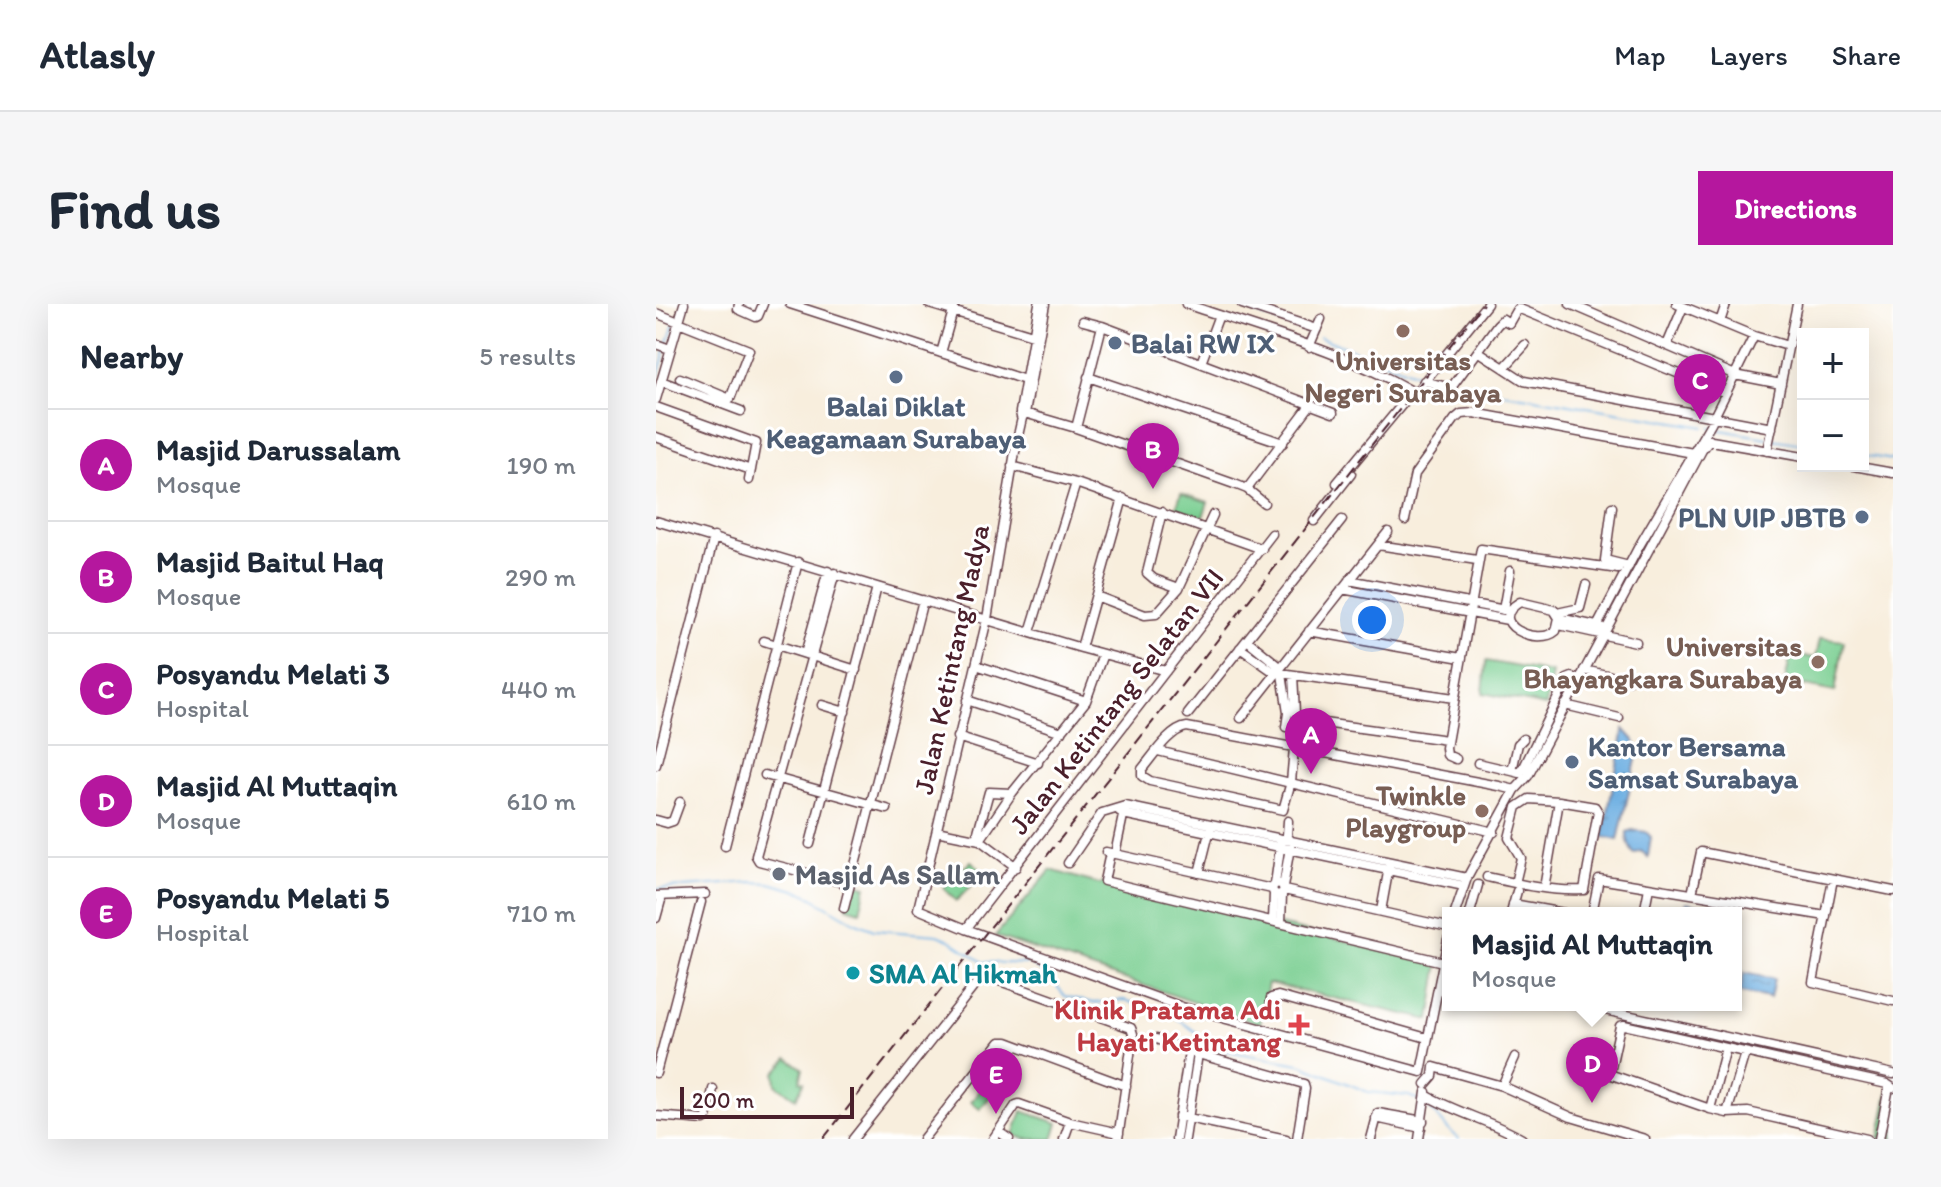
<!DOCTYPE html>
<html lang="en">
<head>
<meta charset="utf-8">
<style>
	:root { --surface:#fff; --page:#f6f6f7; --text:#1f2937; --muted:#747a83; --line:#e0e1e3; --accent:#b5179e }
	body { margin:0; font-family:Itim,sans-serif; background:var(--page); color:var(--text) }
	.controls { position:absolute; right:24px; top:24px; display:grid; overflow:hidden; border-radius:0px; box-shadow:0 8px 32px #0002 }
	.controls button { width:72px; height:72px; display:grid; place-items:center; padding:0; border:0; border-bottom:2px solid var(--line); background:var(--surface); color:var(--text); font:40px sans-serif }
	.scale { position:absolute; left:24px; bottom:20px; width:174px; box-sizing:border-box; padding-left:8px; border:4px solid #4a1f2b; border-top:0; font-size:22px; line-height:28px; white-space:nowrap; color:#4a1f2b; -webkit-text-stroke:6px #fff; paint-order:stroke }
	.you { position:absolute; left:716px; top:316px; width:28px; height:28px; margin:-20px; border:6px solid #fff; border-radius:50%; background:#1a73e8; box-shadow:0 0 0 12px #1a73e833 }
	.badge { display:grid; place-items:center; width:52px; height:52px; border-radius:50%; background:var(--accent); color:#fff; font-size:26px; font-weight:700 }
	.pin { position:absolute; translate:-50% -66px; filter:drop-shadow(0 2px 4px #0008) }
	.pin::after { content:''; position:absolute; top:42px; width:28px; height:24px; background:inherit; clip-path:polygon(0 0,100% 0,50% 100%) }
	.popup { position:absolute; left:786px; top:603px; width:300px; height:104px; box-sizing:border-box; display:grid; place-content:center; border-radius:0px; background:var(--surface); filter:drop-shadow(0 2px 6px #0005); font-size:26px; white-space:nowrap; color:var(--muted) }
	.popup b { font-size:30px; color:var(--text) }
	.popup::after { content:''; position:absolute; left:50%; top:100%; margin-left:-16px; border:16px solid transparent; border-top-color:var(--surface) }
	.list { margin:0; padding:0; list-style:none }
	h2 { display:flex; justify-content:space-between; align-items:center; height:104px; margin:0; padding:0 32px; font-size:34px }
	h2 small { font-size:26px; font-weight:400; color:var(--muted) }
	.list li { display:grid; grid-template-columns:52px 1fr auto; gap:24px; align-items:center; box-sizing:border-box; height:112px; padding:0 32px; border-top:2px solid var(--line) }
	.list b { display:block; font-size:30px; white-space:nowrap }
	.list p { margin:0; font-size:26px; white-space:nowrap; color:var(--muted) }
	.list em { font-size:26px; font-style:normal; color:var(--muted) }
	.map { position:relative; flex:none; width:1237px; height:835px; overflow:hidden; border-radius:0px }
	header { display:flex; align-items:center; gap:48px; box-sizing:border-box; height:112px; padding:0 40px; background:var(--surface); border-bottom:2px solid var(--line) }
	header strong { font-size:38px }
	nav { display:flex; gap:44px; margin-inline-start:auto; font-size:28px }
	.intro { display:flex; align-items:center; justify-content:space-between; box-sizing:border-box; height:192px; padding:0 48px }
	h1 { margin:0; font-size:56px }
	.button { padding:20px 36px; border-radius:0px; background:var(--accent); color:#fff; font-size:28px; font-weight:700 }
	main { display:flex; gap:48px; padding:0 48px }
	aside { flex:1; background:var(--surface); border-radius:0px; box-shadow:0 8px 32px #0002 }
	.map>svg:first-child { display:block }
	.green { fill:#7acf92; stroke:#62775e; stroke-width:2 }
	.water { fill:url(#water-ripples); stroke:#5c6786; stroke-width:2 }
	.lines { fill:none; stroke-linecap:round; stroke-linejoin:round }
	.stream { stroke:#6dafe2; stroke-width:2 }
	.minor-casing { stroke:#643e46; stroke-width:11 }
	.minor { stroke:#fff; stroke-width:8 }
	.rail { stroke:#4a1f2b; stroke-width:2; stroke-dasharray:12 6; stroke-linecap:butt }
	.education-dot { fill:#8d6e63; stroke:#fff; stroke-width:3 }
	.service-dot { fill:#5c6f8a; stroke:#fff; stroke-width:3 }
	.worship-dot { fill:#6b7280; stroke:#fff; stroke-width:3 }
	.culture-dot { fill:#0f9aa8; stroke:#fff; stroke-width:3 }
	.health-dot { fill:#e0444e; stroke:#fff; stroke-width:3 }
	.labels { text-anchor:middle; dominant-baseline:central; stroke-width:6; stroke-linejoin:round; paint-order:stroke }
	.service-label { font-size:28px; font-weight:bold; fill:#4e5e75; stroke:#fff; text-anchor:start }
	.education-label { font-size:28px; font-weight:bold; fill:#785e54; stroke:#fff; text-anchor:end }
	.street-label { font-size:28px; fill:#4a1f2b; stroke:#fff }
	.worship-label { font-size:28px; font-weight:bold; fill:#5b616d; stroke:#fff; text-anchor:start }
	.culture-label { font-size:28px; font-weight:bold; fill:#0d838f; stroke:#fff; text-anchor:start }
	.health-label { font-size:28px; font-weight:bold; fill:#be3a42; stroke:#fff; text-anchor:end }
</style>
</head>
<body>
<header>
<strong>Atlasly</strong>
<nav><a>Map</a><a>Layers</a><a>Share</a></nav>
</header>
<div class="intro"><h1>Find us</h1><a class="button">Directions</a></div>
<main>
<aside>
<h2>Nearby<small>5 results</small></h2>
<ul class="list">
<li><span class="badge">A</span><div><b>Masjid Darussalam</b><p>Mosque</p></div><em>190 m</em></li>
<li><span class="badge">B</span><div><b>Masjid Baitul Haq</b><p>Mosque</p></div><em>290 m</em></li>
<li><span class="badge">C</span><div><b>Posyandu Melati 3</b><p>Hospital</p></div><em>440 m</em></li>
<li><span class="badge">D</span><div><b>Masjid Al Muttaqin</b><p>Mosque</p></div><em>610 m</em></li>
<li><span class="badge">E</span><div><b>Posyandu Melati 5</b><p>Hospital</p></div><em>710 m</em></li>
</ul>
</aside>
<div class="map">
<svg width="1237" height="835" viewBox="0 0 1237 835">
	<defs>
		<pattern id="water-ripples" width="26" height="14" patternUnits="userSpaceOnUse" patternTransform="scale(2)"><rect width="26" height="14" fill="#6dafe2"/><path d="M2 4q2-2 4 0t4 0M15 11q2-2 4 0t4 0" fill="none" stroke="#5c8eb7"/></pattern>
	</defs>
	<rect width="100%" height="100%" fill="#fff"/>
	<filter id="ink" filterUnits="userSpaceOnUse"><feTurbulence type="fractalNoise" baseFrequency=".0125" numOctaves="2"/><feDisplacementMap in="SourceGraphic" scale="16" xChannelSelector="R" yChannelSelector="G"/><feConvolveMatrix kernelMatrix="1 2 1 2 8 2 1 2 1" color-interpolation-filters="sRGB"/></filter>
	<filter id="wash" filterUnits="userSpaceOnUse"><feTurbulence type="fractalNoise" baseFrequency=".006" numOctaves="4" result="noise"/><feDisplacementMap in="SourceGraphic" scale="32" xChannelSelector="R" yChannelSelector="G"/><feGaussianBlur stdDeviation="1.8" result="paint"/><feColorMatrix in="noise" values="0 0 0 0 0 0 0 0 0 0 0 0 0 0 0 0 0 1.4 0 .05"/><feComposite in="paint" operator="in"/></filter>
	<g filter="url(#wash)">
		<rect width="100%" height="100%" fill="#f8eedd"/>
		<path class="green" d="M525,189L552,198L547,213L520,204Z
			M1164,334L1188,337L1179,388L1129,378L1135,350L1160,354Z
			M830,357L896,369L890,402L827,389Z
			M315,557L328,569L300,597L287,584Z
			M395,566L442,580L448,579L783,659L774,716L612,679L604,720L339,632Z
			M197,579L210,582L204,607L191,603Z
			M132,754L147,765L144,777L148,778L140,794L120,781L119,769Z
			M331,778L340,785L324,805L315,798Z
			M1233,785L1237,786V835H1223Z
			M366,807L402,819L397,835H369L358,831Z"/>
		<path class="water" d="M968,425L978,436L982,447L962,536L947,533Z
			M976,526L990,528L995,533L992,553L985,547L978,550C974,545 970,534 971,528Z
			M1030,598L1062,605L1061,609H1028Z
			M1088,669L1118,675L1114,694L1084,689Z"/>
		<g class="lines">
			<path class="stream" d="M575,0L657,30
				M663,33L769,73
				M11,41L18,20
				M0,79L9,47
				M802,81L1048,123
				M1054,124L1111,134
				M1117,135L1147,140
				M1207,151L1237,156
				M0,585L96,578L114,579L146,588L198,618L218,626L282,631L294,636L327,658L374,660L392,671L409,692L438,699L468,696L515,710L565,746L644,760L712,788L753,792L766,798
				M771,802C783,812 790,826 803,835"/>
		</g>
	</g>
	<g filter="url(#ink)">
		<g class="lines">
			<defs>
				<path id="minor" d="M83,0L82,5L100,13L102,12L107,0
					M134,0L369,76
					M273,0L380,32
					M389,0L369,109L366,114L361,136L331,315L262,605L310,625L526,703L765,768
					M530,0C605,26 685,47 754,86V91L681,179
					M586,0L661,25
					M914,0L1079,71L1125,80
					M1021,0L1098,32L1132,42
					M0,9L93,46L74,95L24,74
					M427,17L446,22
					M1064,18L1070,0
					M0,40L14,45
					M1011,41L1027,3
					M653,43L665,15
					M822,47L868,77L1116,124
					M285,49L299,0
					M545,59L563,11
					M848,64L869,41
					M432,73L627,139
					M5,77L85,107
					M768,77L795,84L841,21L847,15L853,19L861,5H864L1070,89
					M755,94L831,0
					M0,95L28,0
					M0,103L100,139L93,176
					M365,108L420,124L581,181L591,185L608,199
					M365,113L364,108L383,0
					M420,124L446,22L677,109
					M0,133L95,166
					M1050,136L1147,153
					M1111,147L1141,0
					M356,162L420,179L606,245
					M1198,162L1237,169
					M591,185L655,100
					M956,203L949,256L973,262
					M506,208L491,269L498,275L523,284
					M749,216L759,170L799,115L805,110L818,109L1037,149
					M0,217L425,344L510,367
					M658,217L695,170
					M722,241L821,256
					M179,269L100,552L103,557L193,580
					M693,276L854,307
					M686,285L852,316
					M440,292L489,311L500,310L523,284L557,211
					M864,298L898,306L903,314L900,327C882,343 828,319 864,298Z
					M847,306L854,267
					M901,309L924,304L930,281
					M903,314L945,323
					M903,321L980,338
					M653,327L805,354
					M374,328L420,179
					M938,328L982,244L1055,119L1098,32
					M591,336L624,363V367
					M108,337L200,366
					M425,344L467,194
					M584,344L618,368L798,394
					M149,350L172,267
					M320,361L430,397
					M928,366L973,376
					M626,370L632,409L630,423
					M637,371L639,409L646,416L791,436
					M311,396L406,428
					M166,401L189,408
					M909,401L963,414
					M532,410L686,216
					M585,414L732,228
					M301,433L382,459
					M638,444L635,478L627,506L494,477L486,472V465C497,452 514,425 531,423L843,482L859,486
					M502,447L838,528
					M800,455L791,451L790,444L825,245L962,265
					M822,459L856,467L862,440L867,435
					M0,461L58,233
					M856,467L864,469L867,465L911,375L916,373L922,377
					M109,471L231,505
					M461,505L467,510L808,582
					M0,516L11,519L17,517L24,498
					M285,528L324,536L360,563
					M320,535L333,488L356,489
					M324,536L356,489L430,397L447,350
					M154,540L221,283
					M69,542L142,258
					M450,548L616,585
					M454,549L448,577L787,658
					M459,550L468,507
					M412,559L446,509L469,502L811,574
					M543,569L554,525
					M831,573C862,580 896,588 928,586L942,508L939,503L903,497L888,584
					M860,575L865,554L853,534L861,503L873,495L903,497
					M1177,575L1157,678L1237,697
					M616.5 585a5.5 5.5 0 1 1 11 0a5.5 5.5 0 1 1-11 0Z
					M619,580L625,537
					M627,583L635,538L631,531L632,517
					M628,586L792,623
					M1036,590L1045,548L1237,587
					M0,592L49,590
					M857,600L908,609
					M188,604L267,296
					M725,607L733,563
					M799,609L811,574L859,486L872,472L1046,146L1054,136
					M814,609L822,581
					M855,609L861,587
					M936,609L943,575L1170,612
					M988,609L993,584
					M0,614L5,596
					M617,617L618,589
					M625,619L626,590
					M310,625L616,230
					M926,701L1237,770
					M614,707L615,694L622,692L771,734
					M500,735L542,750L648,780L649,785L641,835
					M765,768L792,635
					M0,769L45,598
					M770,780L777,772L778,763L846,782L915,813L989,835
					M846,782L859,753
					M770,791C800,809 836,817 866,835
					M1054,805L1070,744
					M1071,809L1089,749
					M0,812L48,816L51,814L57,785
					M523,812L630,835
					M720,814L765,824
					M343,828L353,835
					M197,835L327,671L475,724L477,730L462,835
					M267,835L344,738H351L470,782
					M337,835L360,801L363,800L414,818L463,829
					M408,835L414,818
					M520,835L533,747
					M529,835L542,750
					M715,835L722,809L767,817
					M763,835L770,788
					M1211,835L1092,808L1071,809L1054,805L956,771L954,768L964,722L968,721L1231,780L1237,784
					M1223,835L1233,783"/>
			</defs>
			<use href="#minor" class="minor-casing"/>
			<use href="#minor" class="minor"/>
			<path class="rail" d="M167,835L827,0"/>
		</g>
	</g>
	<g class="education-dot">
		<circle cx="747" cy="27" r="8"/>
		<circle cx="1162" cy="358" r="8"/>
		<circle cx="826" cy="507" r="8"/>
	</g>
	<g class="service-dot">
		<circle cx="459" cy="39" r="8"/>
		<circle cx="240" cy="73" r="8"/>
		<circle cx="1206" cy="213" r="8"/>
		<circle cx="916" cy="458" r="8"/>
	</g>
	<circle class="worship-dot" cx="123" cy="570" r="8"/>
	<circle class="culture-dot" cx="197" cy="669" r="8"/>
	<path class="health-dot" d="M639 709h8v8h8v8h-8v8h-8v-8h-8v-8h8z"/>
	<g class="labels">
		<g class="service-label">
			<text x="475" y="39">Balai RW IX</text>
			<text x="240" y="102" text-anchor="middle">Balai Diklat<tspan x="240" dy="32">Keagamaan Surabaya</tspan></text>
			<text x="1190" y="213" text-anchor="end">PLN UIP JBTB</text>
			<text x="932" y="442">Kantor Bersama<tspan x="932" dy="32">Samsat Surabaya</tspan></text>
		</g>
		<g class="education-label">
			<text x="747" y="56" text-anchor="middle">Universitas<tspan x="747" dy="32">Negeri Surabaya</tspan></text>
			<text x="1146" y="342">Universitas<tspan x="1146" dy="32">Bhayangkara Surabaya</tspan></text>
			<text x="810" y="491">Twinkle<tspan x="810" dy="32">Playgroup</tspan></text>
		</g>
		<g class="street-label">
			<text transform="translate(295 355) rotate(-78)">Jalan Ketintang Madya</text>
			<text transform="translate(460 397) rotate(-52)">Jalan Ketintang Selatan VII</text>
		</g>
		<g class="worship-label">
			<text x="139" y="570">Masjid As Sallam</text>
		</g>
		<g class="culture-label">
			<text x="213" y="669">SMA Al Hikmah</text>
		</g>
		<g class="health-label">
			<text x="625" y="705">Klinik Pratama Adi<tspan x="625" dy="32">Hayati Ketintang</tspan></text>
		</g>
	</g>
</svg>
<div class="controls">
<button>+</button>
<button>−</button>
</div>
<div class="scale">200 m</div>
<div class="you"></div>
<div class="pin badge" style="left:655px;top:470px">A</div>
<div class="pin badge" style="left:497px;top:185px">B</div>
<div class="pin badge" style="left:1044px;top:116px">C</div>
<div class="pin badge" style="left:936px;top:799px">D</div>
<div class="popup"><b>Masjid Al Muttaqin</b>Mosque</div>
<div class="pin badge" style="left:340px;top:810px">E</div>
</div>
</main>
</body>
</html>
